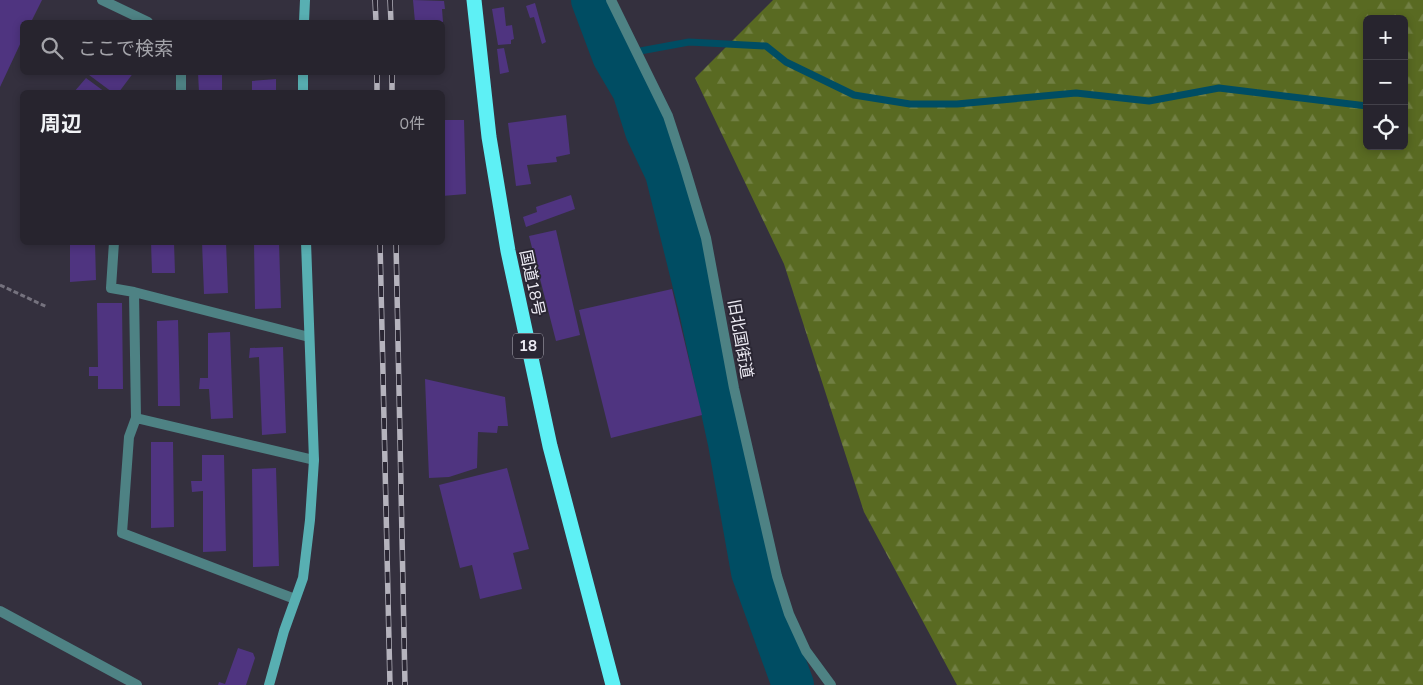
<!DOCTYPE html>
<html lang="ja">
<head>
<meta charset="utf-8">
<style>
	:root { --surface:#27242e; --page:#2f2c36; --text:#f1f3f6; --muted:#a4a4aa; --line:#43414a }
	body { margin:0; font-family:"Nunito Sans","Noto Sans JP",sans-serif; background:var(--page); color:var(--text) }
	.controls { position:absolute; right:15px; top:15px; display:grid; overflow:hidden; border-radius:8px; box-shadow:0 2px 8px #0003 }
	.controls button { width:45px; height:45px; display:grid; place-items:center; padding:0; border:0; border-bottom:1px solid var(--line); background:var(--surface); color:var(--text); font:25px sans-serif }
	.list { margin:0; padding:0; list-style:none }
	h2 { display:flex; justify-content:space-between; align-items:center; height:65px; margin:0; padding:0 20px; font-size:21px }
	h2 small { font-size:16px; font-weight:400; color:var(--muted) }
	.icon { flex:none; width:28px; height:28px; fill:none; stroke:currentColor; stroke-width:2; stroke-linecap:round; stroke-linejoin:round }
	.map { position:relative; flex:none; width:1423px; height:685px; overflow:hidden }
	.search { position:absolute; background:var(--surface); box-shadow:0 2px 8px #0003; left:20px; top:20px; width:425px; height:55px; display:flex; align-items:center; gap:12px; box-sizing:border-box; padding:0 18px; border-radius:8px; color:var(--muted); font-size:19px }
	.panel { position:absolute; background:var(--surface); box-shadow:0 2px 8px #0003; left:20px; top:90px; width:425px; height:155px; border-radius:8px }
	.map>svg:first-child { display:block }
	.forest { fill:url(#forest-firs); fill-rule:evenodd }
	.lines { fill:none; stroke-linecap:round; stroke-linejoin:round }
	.stream { stroke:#004d63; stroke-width:7 }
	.river { stroke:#004d63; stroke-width:42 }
	.building { fill:#4f3480 }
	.path { stroke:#75727e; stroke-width:3; stroke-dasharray:5 2.5; stroke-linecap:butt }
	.lane { stroke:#4e8284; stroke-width:10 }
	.street { stroke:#4e8284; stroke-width:10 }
	.secondary { stroke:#58afb2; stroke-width:10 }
	.highway { stroke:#5ef0f5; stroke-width:15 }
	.rail-casing { stroke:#b5b3bd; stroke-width:5.5 }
	.rail { stroke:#2a2633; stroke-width:4; stroke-dasharray:11; stroke-linecap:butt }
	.labels { text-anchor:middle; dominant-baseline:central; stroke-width:4; stroke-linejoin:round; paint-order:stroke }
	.shield { fill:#2a2633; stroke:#b3b1bb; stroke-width:1 }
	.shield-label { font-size:15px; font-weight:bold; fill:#eeecf5 }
	.street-label { font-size:16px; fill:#eeecf5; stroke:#2a2633 }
</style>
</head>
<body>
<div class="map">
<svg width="1423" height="685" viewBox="0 0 1423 685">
	<defs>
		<pattern id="forest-firs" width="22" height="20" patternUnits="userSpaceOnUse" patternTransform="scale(1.25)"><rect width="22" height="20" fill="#596a22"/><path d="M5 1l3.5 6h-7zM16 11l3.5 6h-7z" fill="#717f43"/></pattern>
	</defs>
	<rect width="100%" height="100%" fill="#34303e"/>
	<path class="forest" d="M773,0H1423V685H957L864,512L784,264L695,78ZM1367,19H1404V146H1367Z"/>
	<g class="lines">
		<path class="stream" d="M613,56L689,42L766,46L786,62L854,95L910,104H957L1076,93L1149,101L1219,88L1367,106"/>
		<path class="river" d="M592,0L613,56L633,90L646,131L666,173L700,310L729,443L752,572L793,685"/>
	</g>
	<path class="building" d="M0,0H42L31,22H22V40L0,87Z
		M413,0L444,1L445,9H442L443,22H415Z
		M535,3L546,42L542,44L534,17L530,18L526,6Z
		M504,7L506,26L512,25L514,39L511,40V44L498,45L492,9Z
		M504,48L509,72L500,74L497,49Z
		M85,72H134L119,92H112Z
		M222,72V92H199L198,73Z
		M86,78L105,92H74Z
		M276,79V92H252V81Z
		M566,115L570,154L556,157L557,162L527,165L531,184L516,186L508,123Z
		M442,120H464L466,194L442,196Z
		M571,195L575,209L526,227L523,217L537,212L536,207Z
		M556,230L580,335L556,341L529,236Z
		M70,242H95L96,280L70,282Z
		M151,242H174L175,273H152Z
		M202,242H226L228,293L204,294Z
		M254,242H279L281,308L255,309Z
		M672,289L702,415L611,438L579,310Z
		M97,303H122L123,389H98V376H89V367H98Z
		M178,320L180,406H158L157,321Z
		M230,332L233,418L211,419L209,389H199L200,378H208V333Z
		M283,347L286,433L262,435L259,357L249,358L250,348Z
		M425,379L505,397L508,426H498L497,433L478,432L477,468L449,477L429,478Z
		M151,442H173L174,527L151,528Z
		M202,455H224L226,551L203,552V491L192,492L191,481H202Z
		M276,468L279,566L253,567L252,469Z
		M507,468L529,549L513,553L522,589L480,599L472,565L460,568L439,485Z
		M238,648L253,653L255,658L246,685H218L219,682L225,684Z"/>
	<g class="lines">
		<path class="path" d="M0,285L47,307"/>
		<path class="lane" d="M181,72V92
			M114,242L111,288L134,292
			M136,418L314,460
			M295,599L122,533L129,437L136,418L134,292L309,337"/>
		<path class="street" d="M102,0L148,22
			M611,0L668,116L684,165L706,238L734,388L777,576L789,614L806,651L831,685
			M0,611L137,685"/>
		<path class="secondary" d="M304,22L305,0
			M303,72V92
			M269,685L284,631L303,578L310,520L314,460L306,242"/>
		<path class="highway" d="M474,0L489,137L508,251L550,446L613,685"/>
		<defs>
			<path id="rail" d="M375,0L376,22
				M390,0L391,22
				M377,72V92
				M392,72V92
				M380,242L390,685
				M396,242L405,685"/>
		</defs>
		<use href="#rail" class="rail-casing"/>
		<use href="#rail" class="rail"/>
	</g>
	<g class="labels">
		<rect class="shield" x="513" y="333.5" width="30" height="25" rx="4"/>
		<g class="shield-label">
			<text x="528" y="346">18</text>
		</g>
		<g class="street-label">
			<text transform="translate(532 283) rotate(78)">国道18号</text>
			<text transform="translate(740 339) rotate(80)">旧北国街道</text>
		</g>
	</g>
</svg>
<div class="controls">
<button>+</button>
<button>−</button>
<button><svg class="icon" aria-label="locate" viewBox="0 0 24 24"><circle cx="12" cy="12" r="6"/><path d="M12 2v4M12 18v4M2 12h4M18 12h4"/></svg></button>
</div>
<div class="search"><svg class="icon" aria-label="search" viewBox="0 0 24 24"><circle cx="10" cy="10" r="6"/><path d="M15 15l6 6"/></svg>ここで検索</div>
<section class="panel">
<h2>周辺<small>0件</small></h2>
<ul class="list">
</ul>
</section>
</div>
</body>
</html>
